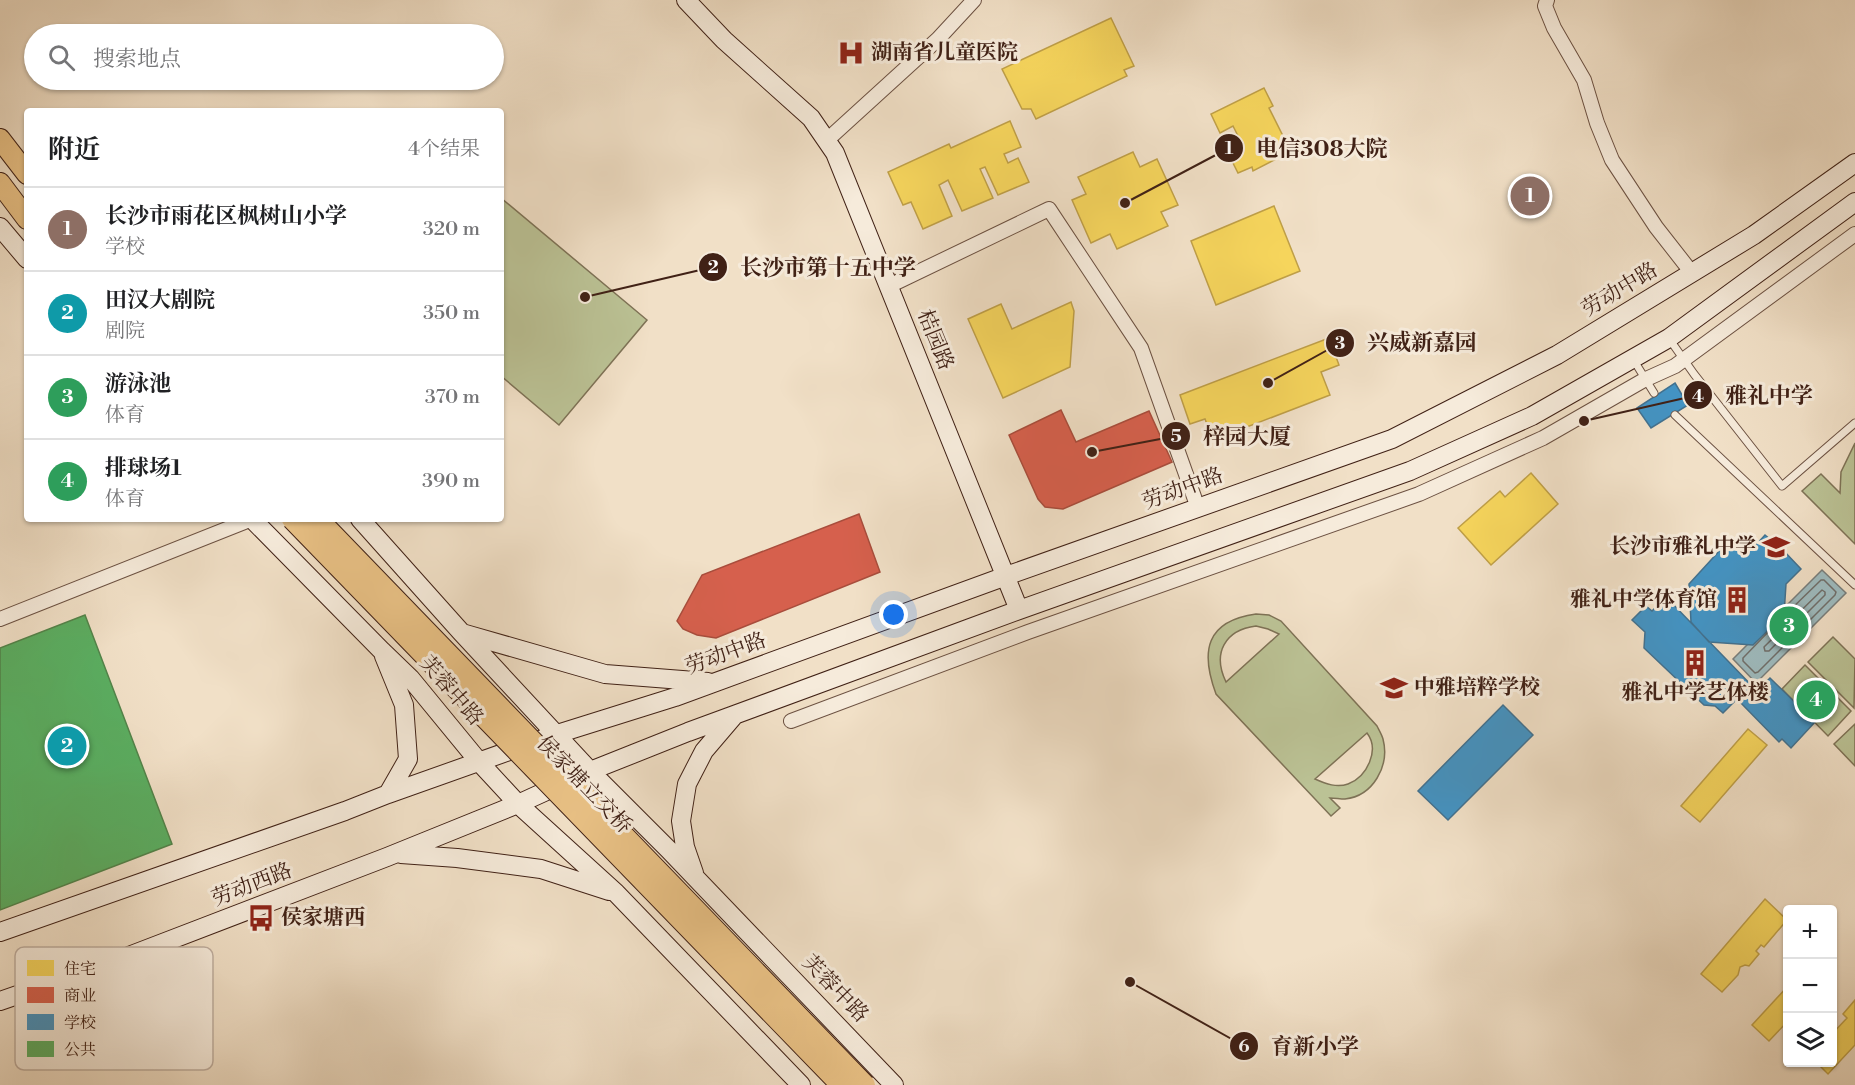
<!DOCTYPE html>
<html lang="zh">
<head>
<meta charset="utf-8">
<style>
	:root { --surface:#fff; --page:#f2f2f2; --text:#202124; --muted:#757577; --line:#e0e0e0; --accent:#8f2418 }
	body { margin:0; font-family:"Libre Bodoni","Noto Serif SC",serif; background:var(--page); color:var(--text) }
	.controls { position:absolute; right:18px; bottom:18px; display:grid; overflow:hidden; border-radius:6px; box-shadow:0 2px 4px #0004 }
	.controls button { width:54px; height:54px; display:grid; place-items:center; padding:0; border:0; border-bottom:2px solid var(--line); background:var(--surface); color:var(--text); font:30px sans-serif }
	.you { position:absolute; left:894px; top:615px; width:21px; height:21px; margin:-15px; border:4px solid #fff; border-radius:50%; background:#1a73e8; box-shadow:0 0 0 9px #1a73e833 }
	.badge { display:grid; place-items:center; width:39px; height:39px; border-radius:50%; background:var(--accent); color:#fff; font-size:20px; font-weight:700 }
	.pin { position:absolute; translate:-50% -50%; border:3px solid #fff; box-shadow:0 2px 6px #0006 }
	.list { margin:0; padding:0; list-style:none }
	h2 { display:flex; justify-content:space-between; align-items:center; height:78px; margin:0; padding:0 24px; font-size:26px }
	h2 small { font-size:20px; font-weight:400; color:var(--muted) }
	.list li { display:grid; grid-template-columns:39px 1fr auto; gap:18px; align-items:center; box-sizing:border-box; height:84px; padding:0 24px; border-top:2px solid var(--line) }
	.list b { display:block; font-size:22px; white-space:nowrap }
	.list p { margin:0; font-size:20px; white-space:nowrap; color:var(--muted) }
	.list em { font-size:20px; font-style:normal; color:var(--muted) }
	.icon { flex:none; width:33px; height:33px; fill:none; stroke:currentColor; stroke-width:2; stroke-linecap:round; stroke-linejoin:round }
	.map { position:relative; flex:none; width:1855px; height:1085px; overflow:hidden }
	.search { position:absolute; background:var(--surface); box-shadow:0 2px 4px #0004; left:24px; top:24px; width:480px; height:66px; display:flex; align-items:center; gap:15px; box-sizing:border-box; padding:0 21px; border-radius:33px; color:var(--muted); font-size:22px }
	.panel { position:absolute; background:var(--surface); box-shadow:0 2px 4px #0004; left:24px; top:108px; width:480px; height:414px; border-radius:6px }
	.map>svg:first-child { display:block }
	.green { fill:#bbc295; stroke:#7e7256; stroke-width:1.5; fill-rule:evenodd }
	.water { fill:#9ebbbf; stroke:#787d7b; stroke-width:1.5 }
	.homes { fill:#f6d55c; stroke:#bf9f47; stroke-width:1.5 }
	.shops { fill:#d6604d; stroke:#a94d3c; stroke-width:1.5 }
	.schools { fill:#4393c3; stroke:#42718f; stroke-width:1.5 }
	.public { fill:#5aae61; stroke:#52844a; stroke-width:1.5 }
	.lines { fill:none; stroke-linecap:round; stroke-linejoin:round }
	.shore { stroke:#6f6e6a; stroke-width:1.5 }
	.lane-casing { stroke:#6c5142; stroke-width:9 }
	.street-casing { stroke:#6c5142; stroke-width:16 }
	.secondary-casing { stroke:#402116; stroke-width:20 }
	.primary-casing { stroke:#402116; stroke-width:22 }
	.lane { stroke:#f6ebdb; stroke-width:7 }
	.street { stroke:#f6ebdb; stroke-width:14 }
	.secondary { stroke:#f6ebdb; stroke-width:18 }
	.primary { stroke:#e8c084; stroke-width:20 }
	.primary-bridge-casing { stroke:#402116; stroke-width:22; stroke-linecap:butt }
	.primary-bridge { stroke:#e8c084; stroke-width:20 }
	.labels { text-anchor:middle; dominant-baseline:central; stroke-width:6; stroke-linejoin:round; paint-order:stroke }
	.poi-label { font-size:21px; font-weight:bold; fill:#402116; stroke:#f6ebdb; text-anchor:start }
	.street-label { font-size:21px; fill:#402116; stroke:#f6ebdb }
	.key { fill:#f6ebdb; stroke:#bfaea0; stroke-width:1.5 }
	.key-label { font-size:16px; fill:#402116 }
	.leader { fill:none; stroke:#402116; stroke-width:2 }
	.callout-dot { fill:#402116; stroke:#f6ebdb; stroke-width:2 }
	.mark-label { font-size:18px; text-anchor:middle; font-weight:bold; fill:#fff }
	.callout-label { font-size:22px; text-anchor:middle; font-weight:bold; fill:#402116; stroke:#f6ebdb; stroke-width:6; stroke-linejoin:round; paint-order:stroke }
</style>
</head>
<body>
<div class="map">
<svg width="1855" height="1085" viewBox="0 0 1855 1085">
	<rect width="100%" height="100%" fill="#f1e0c7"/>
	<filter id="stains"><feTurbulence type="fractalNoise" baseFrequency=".00333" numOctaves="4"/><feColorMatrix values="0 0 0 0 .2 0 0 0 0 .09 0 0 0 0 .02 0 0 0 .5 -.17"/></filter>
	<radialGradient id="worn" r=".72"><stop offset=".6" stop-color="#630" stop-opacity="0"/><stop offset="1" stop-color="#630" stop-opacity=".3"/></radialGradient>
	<path class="green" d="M501,198L647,320L559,425L501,376Z
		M1855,443V544L1802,491L1821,474L1840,493L1841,472Z
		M1256,614L1269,615L1281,621L1377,726C1379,730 1382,735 1383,739C1390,766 1373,796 1345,799C1340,799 1335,798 1330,798L1340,808L1331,816L1216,694C1200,651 1206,621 1256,614ZM1256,626L1268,629L1279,634L1226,682C1212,653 1225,630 1256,626ZM1367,733C1380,750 1367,777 1348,784C1337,788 1326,784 1315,779Z
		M1833,637L1855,659L1854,708L1808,662Z
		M1805,665L1851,711L1828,736L1782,689Z
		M1855,724V766L1834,744Z"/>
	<path class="water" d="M1822,570L1846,593L1756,683L1733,659Z"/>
	<path class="homes" d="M1111,18L1134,66L1124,70L1127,76L1036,119L1031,109H1022L1002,69Z
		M1264,88L1273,106L1269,108L1290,150L1280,155V157L1253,171L1252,167L1238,173L1228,153L1243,146L1233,126L1220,133L1211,114Z
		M1010,121L1021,147L1004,154L1008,163L1018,158L1029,182L998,195L985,167L980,169L993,198L962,211L948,180L939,185L952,216L923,229L911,202L903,205L888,172L949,144L951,148Z
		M1133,152L1140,167L1157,159L1178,205L1161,212L1168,226L1117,249L1110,234L1091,243L1072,200L1086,194L1078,177Z
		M1274,206L1300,271L1216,305L1191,241Z
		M1071,302L1074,311L1070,367L1003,398L968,319L1001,304L1012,329Z
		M1329,338L1339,365L1321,372L1330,395L1213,440L1205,419L1190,424L1180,395Z
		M1531,473L1558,504L1491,565L1458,528L1500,491L1505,497Z
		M1748,729L1767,745L1700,822L1681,806Z
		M1765,899L1787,920L1764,947L1761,945L1756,951L1759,954L1749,966L1745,965L1740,967L1738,975L1722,992L1701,974Z
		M1788,986V1021L1769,1041L1752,1025Z
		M1855,1000V1045L1828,1074L1816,1062H1832V1034L1847,1018L1843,1014Z"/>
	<path class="shops" d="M1061,410L1076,442L1149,411L1172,462L1063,509L1045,507L1038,499L1009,435Z
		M859,514L880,572L716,638L697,635L683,629L677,621L702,575Z"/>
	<path class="schools" d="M1675,383L1688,405L1651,428L1637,408Z
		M1765,535L1783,550L1801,569L1786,584L1784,615L1753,645L1709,642L1691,622L1689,584L1722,548L1754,547Z
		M1666,597L1757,691L1770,678L1815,722L1791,748L1782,739L1779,742L1737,699L1723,713L1715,706L1704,705L1644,648L1645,632L1632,620L1646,606L1652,611Z
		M1503,705L1533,735L1448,820L1418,791Z"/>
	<path class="public" d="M85,615L172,844L0,910V648Z"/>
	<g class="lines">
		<path class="shore" d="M1822,590L1825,592V595L1769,651H1765L1764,647Z
			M1773,627L1743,658V661L1755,673L1758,672L1835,595L1836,592L1824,580H1821L1785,615"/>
		<defs>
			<path id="lane" d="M1670,340L1694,374L1782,486L1855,423
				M1633,359L1654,393
				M1675,415L1855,585"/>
			<path id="street" d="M1547,0L1545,6L1554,28L1584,80L1597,123L1612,160L1656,227L1692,273
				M826,141L938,39L974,0
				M889,286L1049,209L1141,348L1198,508
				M0,619L252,519
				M791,721L1028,632L1419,494L1543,438L1644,380L1675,366L1855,234"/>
			<path id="secondary" d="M686,0L724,40L811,118L835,153L1019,610
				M0,227L27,259
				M252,519L382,651L411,679L480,763L518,804L616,893L801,1085
				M360,519L461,632L590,771L669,850L894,1085
				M462,633L605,674L708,682
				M384,656L404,705L408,759L388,794
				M401,854L457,858L541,869L609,891
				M694,873L685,847L681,821L687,784L704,751L733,717
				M0,932L345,811L388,794L557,734L675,697L1006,576L1392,439L1557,355L1754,235L1855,163
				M0,1001L121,959L387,857L518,804L590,771L688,732L1019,610L1410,471L1532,416L1669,338L1855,202"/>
			<path id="primary" d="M0,139L27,174
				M0,183L27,219"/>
		</defs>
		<use href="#lane" class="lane-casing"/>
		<use href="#street" class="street-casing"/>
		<use href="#secondary" class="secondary-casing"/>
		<use href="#primary" class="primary-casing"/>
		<use href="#lane" class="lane"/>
		<use href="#street" class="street"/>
		<use href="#secondary" class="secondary"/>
		<use href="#primary" class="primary"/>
		<defs>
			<path id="primary-bridge" d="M292,519L841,1085
				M318,519L865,1085"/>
		</defs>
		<use href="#primary-bridge" class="primary-bridge-casing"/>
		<use href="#primary-bridge" class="primary-bridge"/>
	</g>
	<defs>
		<symbol id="hospital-bare" viewBox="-9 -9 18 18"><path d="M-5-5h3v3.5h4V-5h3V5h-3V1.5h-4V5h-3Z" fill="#8f2418" stroke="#f6ebdb" stroke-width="2.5" paint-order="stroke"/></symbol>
		<symbol id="school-bare" viewBox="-9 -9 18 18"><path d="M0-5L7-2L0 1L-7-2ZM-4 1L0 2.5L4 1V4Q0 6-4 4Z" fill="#8f2418" stroke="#f6ebdb" stroke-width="2.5" paint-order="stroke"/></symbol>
		<symbol id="building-bare" viewBox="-9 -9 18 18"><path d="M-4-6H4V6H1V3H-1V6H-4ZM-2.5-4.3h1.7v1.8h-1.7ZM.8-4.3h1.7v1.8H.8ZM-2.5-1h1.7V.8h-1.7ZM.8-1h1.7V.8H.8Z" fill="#8f2418" stroke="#f6ebdb" stroke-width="2.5" paint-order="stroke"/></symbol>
		<symbol id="bus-bare" viewBox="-9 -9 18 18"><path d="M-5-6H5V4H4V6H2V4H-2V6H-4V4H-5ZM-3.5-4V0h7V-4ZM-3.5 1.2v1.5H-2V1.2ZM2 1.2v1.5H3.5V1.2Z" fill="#8f2418" stroke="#f6ebdb" stroke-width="2.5" paint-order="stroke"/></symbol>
	</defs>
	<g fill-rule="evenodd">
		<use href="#hospital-bare" x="832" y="34" width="38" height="38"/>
		<use href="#school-bare" x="1757" y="528" width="38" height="38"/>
		<use href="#building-bare" x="1718" y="581" width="38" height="38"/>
		<use href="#building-bare" x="1676" y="644" width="38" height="38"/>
		<use href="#school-bare" x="1375" y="669" width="38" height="38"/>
		<use href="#bus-bare" x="242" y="899" width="38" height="38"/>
	</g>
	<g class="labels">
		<g class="poi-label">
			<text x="871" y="53">湖南省儿童医院</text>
			<text x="1756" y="547" text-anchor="end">长沙市雅礼中学</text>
			<text x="1717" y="600" text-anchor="end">雅礼中学体育馆</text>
			<text x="1414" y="688">中雅培粹学校</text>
			<text x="1695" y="693" text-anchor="middle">雅礼中学艺体楼</text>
			<text x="281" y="918">侯家塘西</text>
		</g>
		<g class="street-label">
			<text transform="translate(1620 290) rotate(-31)">劳动中路</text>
			<text transform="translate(935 340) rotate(68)">桔园路</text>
			<text transform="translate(1183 489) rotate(-20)">劳动中路</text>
			<text transform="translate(726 654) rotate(-20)">劳动中路</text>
			<text transform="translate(451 691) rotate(49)">芙蓉中路</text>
			<text transform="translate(584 785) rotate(46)">侯家塘立交桥</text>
			<text transform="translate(252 885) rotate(-21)">劳动西路</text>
			<text transform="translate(835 989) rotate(46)">芙蓉中路</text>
		</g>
	</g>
	<rect x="15" y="947" width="198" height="123" rx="9" class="key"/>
	<rect x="27" y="960" width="27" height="16" fill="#f6d55c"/>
	<rect x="27" y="987" width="27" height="16" fill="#d6604d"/>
	<rect x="27" y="1014" width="27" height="16" fill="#4393c3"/>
	<rect x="27" y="1041" width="27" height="16" fill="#5aae61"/>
	<g class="key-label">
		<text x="64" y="974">住宅</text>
		<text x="64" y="1001">商业</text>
		<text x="64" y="1028">学校</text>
		<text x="64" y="1055">公共</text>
	</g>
	<path class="leader" d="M1125 203L1229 148M585 297L713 267M1268 383L1340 343M1584 421L1698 395M1092 452L1176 436M1130 982L1244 1046"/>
	<g class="callout-dot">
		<circle cx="1125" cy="203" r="6"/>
		<circle cx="585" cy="297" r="6"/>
		<circle cx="1268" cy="383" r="6"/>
		<circle cx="1584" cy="421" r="6"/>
		<circle cx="1092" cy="452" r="6"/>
		<circle cx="1130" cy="982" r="6"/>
		<circle cx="1229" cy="148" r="15"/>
		<circle cx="713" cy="267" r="15"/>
		<circle cx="1340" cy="343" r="15"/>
		<circle cx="1698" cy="395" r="15"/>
		<circle cx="1176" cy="436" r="15"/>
		<circle cx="1244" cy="1046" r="15"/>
	</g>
	<g class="mark-label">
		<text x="1229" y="154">1</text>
		<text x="713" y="273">2</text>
		<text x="1340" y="349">3</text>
		<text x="1698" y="402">4</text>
		<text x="1176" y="442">5</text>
		<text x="1244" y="1052">6</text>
	</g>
	<g class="callout-label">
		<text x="1322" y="156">电信308大院</text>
		<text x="828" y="275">长沙市第十五中学</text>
		<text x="1422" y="350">兴威新嘉园</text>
		<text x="1769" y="403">雅礼中学</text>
		<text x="1247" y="444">梓园大厦</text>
		<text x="1315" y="1054">育新小学</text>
	</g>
	<rect width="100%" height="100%" filter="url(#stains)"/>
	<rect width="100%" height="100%" fill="url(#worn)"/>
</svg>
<div class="controls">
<button>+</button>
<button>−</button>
<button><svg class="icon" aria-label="layers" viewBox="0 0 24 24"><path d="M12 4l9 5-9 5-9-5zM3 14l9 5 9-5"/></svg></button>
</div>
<div class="you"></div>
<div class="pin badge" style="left:1530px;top:196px;background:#8d6e63">1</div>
<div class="pin badge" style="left:67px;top:746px;background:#0f9aa8">2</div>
<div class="pin badge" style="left:1789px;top:626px;background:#2e9e5b">3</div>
<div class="pin badge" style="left:1816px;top:700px;background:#2e9e5b">4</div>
<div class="search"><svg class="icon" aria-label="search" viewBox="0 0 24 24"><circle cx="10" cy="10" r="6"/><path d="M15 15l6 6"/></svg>搜索地点</div>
<section class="panel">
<h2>附近<small>4个结果</small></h2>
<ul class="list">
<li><span class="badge" style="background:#8d6e63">1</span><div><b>长沙市雨花区枫树山小学</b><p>学校</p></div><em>320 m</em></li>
<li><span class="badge" style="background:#0f9aa8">2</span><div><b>田汉大剧院</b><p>剧院</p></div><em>350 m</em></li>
<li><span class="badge" style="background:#2e9e5b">3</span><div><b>游泳池</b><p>体育</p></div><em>370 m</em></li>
<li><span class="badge" style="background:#2e9e5b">4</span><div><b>排球场1</b><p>体育</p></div><em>390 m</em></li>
</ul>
</section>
</div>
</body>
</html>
